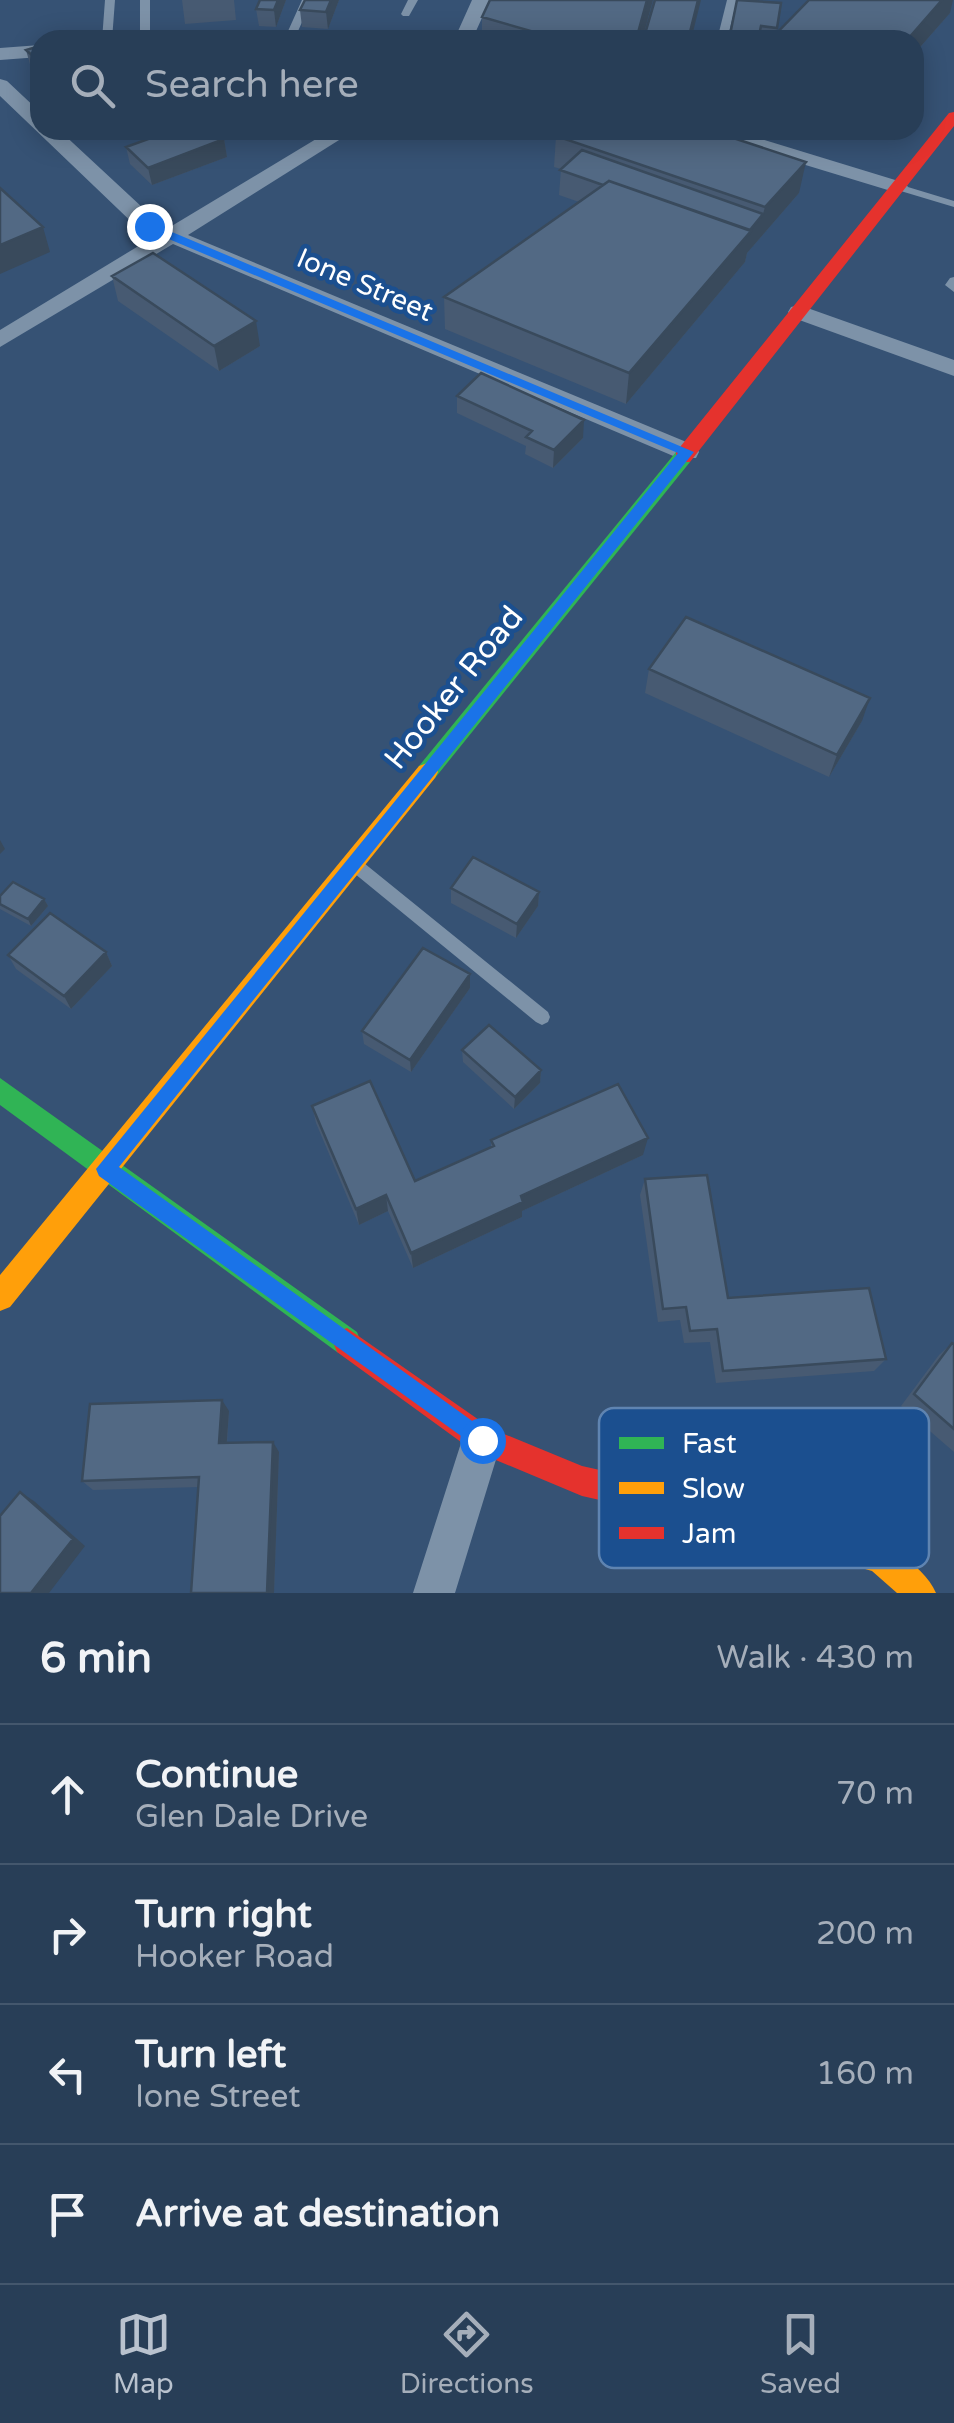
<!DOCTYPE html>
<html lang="en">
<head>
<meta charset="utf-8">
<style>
	:root { --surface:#283e57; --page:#30455d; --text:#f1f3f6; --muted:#a5aeba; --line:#44576d; --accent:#b9c2ce }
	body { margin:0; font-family:"Varela Round",sans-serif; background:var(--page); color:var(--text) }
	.stop { position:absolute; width:30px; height:30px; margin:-22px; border:8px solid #1a73e8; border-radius:50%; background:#fff }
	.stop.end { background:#1a73e8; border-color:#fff; box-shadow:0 2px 10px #0008 }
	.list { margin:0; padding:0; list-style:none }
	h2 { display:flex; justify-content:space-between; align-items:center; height:130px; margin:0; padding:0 40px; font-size:42px }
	h2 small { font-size:32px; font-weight:400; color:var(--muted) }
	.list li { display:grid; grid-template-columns:65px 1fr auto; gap:30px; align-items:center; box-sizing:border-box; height:140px; padding:0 40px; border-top:2px solid var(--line) }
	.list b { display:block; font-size:38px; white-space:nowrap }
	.list p { margin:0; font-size:32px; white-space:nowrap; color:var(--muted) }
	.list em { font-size:32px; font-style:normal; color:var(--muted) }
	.icon { flex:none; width:55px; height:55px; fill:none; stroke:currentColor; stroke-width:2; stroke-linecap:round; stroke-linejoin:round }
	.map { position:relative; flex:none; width:954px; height:1593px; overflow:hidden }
	.search { position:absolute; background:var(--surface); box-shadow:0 5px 25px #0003; left:30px; right:30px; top:30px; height:110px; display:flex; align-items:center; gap:25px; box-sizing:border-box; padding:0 35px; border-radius:30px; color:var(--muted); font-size:38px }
	.sheet { height:690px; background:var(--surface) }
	nav { display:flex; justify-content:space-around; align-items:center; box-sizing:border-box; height:140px; border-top:2px solid var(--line); background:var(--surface); font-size:28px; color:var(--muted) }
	nav a { display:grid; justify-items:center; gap:5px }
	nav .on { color:var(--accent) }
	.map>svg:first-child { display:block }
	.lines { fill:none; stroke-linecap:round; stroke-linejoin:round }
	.lane { fill:#7d92a8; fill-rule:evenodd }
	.street { fill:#7d92a8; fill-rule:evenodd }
	.fast { fill:#30b455; fill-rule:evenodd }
	.slow { fill:#ff9f0a; fill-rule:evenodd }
	.jam { fill:#e5322d; fill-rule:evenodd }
	.wall { fill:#475a72 }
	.shaded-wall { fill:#394a5c }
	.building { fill:#526984; stroke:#394a5c; stroke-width:2.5 }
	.route { fill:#1a73e8 }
	.labels { text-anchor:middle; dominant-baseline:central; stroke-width:9; stroke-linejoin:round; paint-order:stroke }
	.far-street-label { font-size:28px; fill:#fff; stroke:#1b4f8f }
	.street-label { font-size:32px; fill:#fff; stroke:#1b4f8f }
	.key { fill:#1b4f8f; stroke:#5f84b1; stroke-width:2.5 }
	.key-label { font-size:28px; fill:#fff }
</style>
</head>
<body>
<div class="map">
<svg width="954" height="1593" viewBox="0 0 954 1593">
	<rect width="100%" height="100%" fill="#365274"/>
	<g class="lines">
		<path class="lane" d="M105,0H115L112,40H102Z
			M140,0H150V40H140Z
			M302,0H312L294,40H284Z
			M408,0H418L409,16H403L401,14Z
			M727,0H737L727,40H717Z
			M898,184L954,201V207L894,189L893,187Z
			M954,277V292L945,285L950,278Z
			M354,857L359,859L548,1012L550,1017L548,1022L542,1025L536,1022L349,869L346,864L349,859Z"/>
		<path class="street" d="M472,0H490L472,40H454Z
			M40,45V57L0,60V48Z
			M0,79L7,81L40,112V130H59L157,221L170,227L331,130H355L188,235L696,446L699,452L696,458H678L173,244L0,347V330L155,236L141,231L0,96Z
			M701,130H732L905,183L908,187L898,193L891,191L704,134Z
			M799,305L954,360V376L791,317L788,312L791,307Z
			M482,1420L496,1426L502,1440L455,1593H413L462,1440L468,1426Z"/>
		<path class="fast" d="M683,451L690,452V462L435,778H419L416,772L419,766L676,452Z
			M0,1078L357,1332L361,1342L357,1352L347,1356L337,1352L0,1105Z"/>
		<path class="slow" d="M427,763L435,766L438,772L435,778L10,1307L0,1311V1275L419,766Z
			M707,1494C767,1507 911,1533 936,1593H897L872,1571L696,1520L692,1509L696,1498Z"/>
		<path class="jam" d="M954,112V126L690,462H676V452L949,113Z
			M347,1328L492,1429L582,1466L707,1494L718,1498L722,1509L718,1520L707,1524L582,1496L472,1450L337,1352L333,1342L337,1332Z"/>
	</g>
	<path class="wall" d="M182,0H234L236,20L185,24Z
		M260,0H286L276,27L259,26L256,9Z
		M339,0L328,29L302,27L300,10Z
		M490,0H653L642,40H482V17Z
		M781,3L776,34L950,13L914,54V40H729Z
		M645,34L691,40H644Z
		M40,46V82L33,75L26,50Z
		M133,130H214L224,139L227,157L152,185L130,164L126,147L144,141L134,133Z
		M556,136L799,193L747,253L745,262L626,404L445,329L444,297L579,202L559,195L561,169L554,167Z
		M112,276L260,346L219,371L118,301Z
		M457,396L583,438L553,468L525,454L526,446L457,413Z
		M649,669L862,721L829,777L645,693Z
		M451,888L539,892L538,906L516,938L451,903Z
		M0,896L44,899L48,906L31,926L0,909Z
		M106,952L112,966L71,1009L16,969L8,955Z
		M470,974V988L411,1072L364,1044L362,1031Z
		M462,1050L541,1070L540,1083L514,1109L463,1062Z
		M312,1106L415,1181L491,1147V1140L643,1155L522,1211V1217L413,1268L388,1211L359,1225L316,1123Z
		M645,1179L728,1298L886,1359L874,1371L716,1383L710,1342L684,1343L680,1320L658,1322L640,1195Z
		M952,1343L954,1344V1452L901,1406L939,1355Z
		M229,1411L227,1443L279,1452L274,1593H191L199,1487L93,1490L82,1481Z"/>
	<path class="shaded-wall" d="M278,0H286L276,27L274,10Z
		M331,0H339L328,29L326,12Z
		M647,0H653L642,40H636Z
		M698,0H701L691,40H688Z
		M942,0H953L950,13L914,54V40H907Z
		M145,130H178L148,143Z
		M224,139L227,157L152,185L148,168Z
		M806,162L799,193L747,253L745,262L626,404L629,373L763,214L765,207Z
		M43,227L50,252L0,274V245Z
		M256,321L260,346L219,371L214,346Z
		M584,420L583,438L553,468L554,450Z
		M870,698L862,721L829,777L837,755Z
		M0,840L5,849L0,854Z
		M539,892L538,906L516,938L517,924Z
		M44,899L48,906L31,926L28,919Z
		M106,952L112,966L71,1009L64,996Z
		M470,974V988L411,1072L410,1060Z
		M541,1070L540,1083L514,1109L515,1097Z
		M648,1138L643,1155L522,1211V1217L413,1268L411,1253L521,1196Z
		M386,1195L388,1211L359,1225L356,1209Z
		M222,1400L229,1411L226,1453L219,1443Z
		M273,1442L279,1452L274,1593H267Z
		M20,1492L34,1501L85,1546L49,1593H31Z"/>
	<path class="building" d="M260,0H278L274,10L256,9Z
		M305,0H331L326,12L300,10Z
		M490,0H647L636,40H562L482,17Z
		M655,0H698L688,40L645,34Z
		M737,0L781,3L777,28L761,26L758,40H729Z
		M809,0H942L907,40H770Z
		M40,46V62L26,50Z
		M173,130H214L224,139L148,168L126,147Z
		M562,130H709L806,162L765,207L556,136Z
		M582,150L763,214L750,230L609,181L603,185L560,170Z
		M609,181L751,231L629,373L444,297Z
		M0,188L43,227L0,245Z
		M153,253L256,321L214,346L112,276Z
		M481,373L584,420L554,450L526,437L532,431L457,396Z
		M686,617L870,698L837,755L649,669Z
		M473,857L539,892L517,924L451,888Z
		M13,882L44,899L28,919L0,904V896Z
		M50,913L106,952L64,996L8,955Z
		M423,948L470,974L410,1060L362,1031Z
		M489,1025L541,1070L515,1097L462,1050Z
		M370,1081L415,1181L494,1146L491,1140L618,1084L648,1138L521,1196L523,1202L411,1253L386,1195L356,1209L312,1106Z
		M707,1175L728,1298L869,1288L886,1359L723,1371L717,1329L690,1331L686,1307L663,1309L645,1179Z
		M952,1343L954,1344V1429L914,1394Z
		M222,1400L219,1443L273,1442L267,1593H191L199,1477L82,1481L90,1404Z
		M20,1492L73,1539L31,1593H0V1516Z"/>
	<path class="route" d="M145,224H153L694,452L119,1167L489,1433L492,1440L489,1448L482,1451L99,1176L96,1169L678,453L145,229Z"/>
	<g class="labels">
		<g class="far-street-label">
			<text transform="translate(365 285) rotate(23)">Ione Street</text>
		</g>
		<g class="street-label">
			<text transform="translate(454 688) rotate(-51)">Hooker Road</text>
		</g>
	</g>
	<rect x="599" y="1408" width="330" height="160" rx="15" class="key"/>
	<rect x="619" y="1437" width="45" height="12" fill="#30b455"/>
	<rect x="619" y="1482" width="45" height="12" fill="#ff9f0a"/>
	<rect x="619" y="1527" width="45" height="12" fill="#e5322d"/>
	<g class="key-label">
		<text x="682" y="1453">Fast</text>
		<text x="682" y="1498">Slow</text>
		<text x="682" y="1543">Jam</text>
	</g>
</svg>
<div class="stop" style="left:482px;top:1440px"></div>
<div class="stop end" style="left:149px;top:226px"></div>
<div class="search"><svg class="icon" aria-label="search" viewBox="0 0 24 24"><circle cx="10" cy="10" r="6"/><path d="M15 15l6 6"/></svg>Search here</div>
</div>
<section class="sheet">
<h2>6 min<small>Walk · 430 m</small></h2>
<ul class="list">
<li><svg class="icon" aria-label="ahead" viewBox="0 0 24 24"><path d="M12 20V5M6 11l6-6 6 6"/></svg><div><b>Continue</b><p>Glen Dale Drive</p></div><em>70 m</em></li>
<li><svg class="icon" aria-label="right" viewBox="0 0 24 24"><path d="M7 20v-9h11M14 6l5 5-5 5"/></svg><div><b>Turn right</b><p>Hooker Road</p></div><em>200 m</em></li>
<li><svg class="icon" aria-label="left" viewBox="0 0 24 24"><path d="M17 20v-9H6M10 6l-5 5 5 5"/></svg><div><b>Turn left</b><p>Ione Street</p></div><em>160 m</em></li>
<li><svg class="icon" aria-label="arrive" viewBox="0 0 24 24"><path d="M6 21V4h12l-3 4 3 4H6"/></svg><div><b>Arrive at destination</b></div></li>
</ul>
</section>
<nav>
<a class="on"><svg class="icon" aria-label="map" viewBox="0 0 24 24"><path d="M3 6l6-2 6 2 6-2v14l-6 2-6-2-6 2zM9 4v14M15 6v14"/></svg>Map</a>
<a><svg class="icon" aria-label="directions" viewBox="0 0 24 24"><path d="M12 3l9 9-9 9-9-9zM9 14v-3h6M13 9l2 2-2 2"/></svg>Directions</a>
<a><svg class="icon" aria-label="saved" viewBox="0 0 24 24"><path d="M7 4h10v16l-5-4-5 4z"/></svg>Saved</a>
</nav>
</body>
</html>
